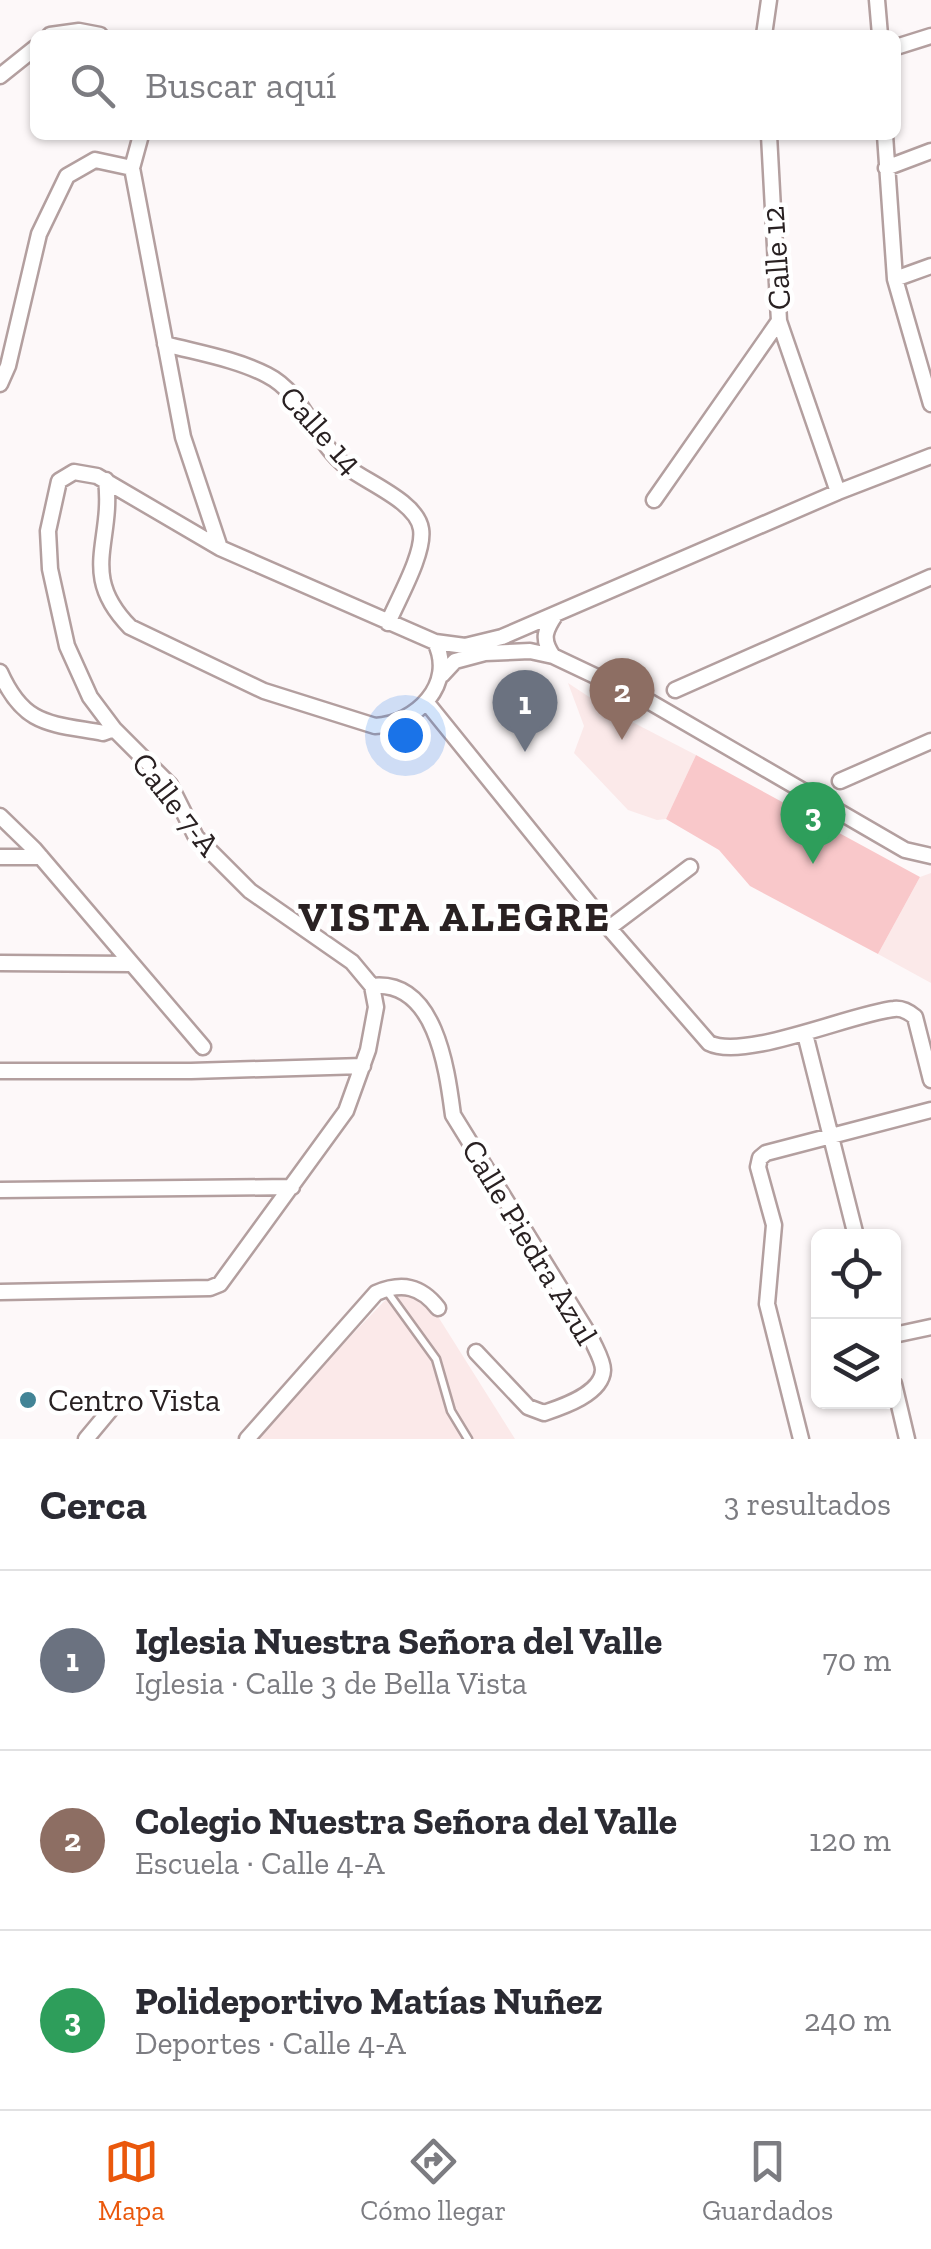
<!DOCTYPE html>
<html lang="es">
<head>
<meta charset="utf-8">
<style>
	:root { --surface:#fff; --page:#f2f2f3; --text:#2b2b33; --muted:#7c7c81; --line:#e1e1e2; --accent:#ea580c }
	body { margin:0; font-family:"Zilla Slab",serif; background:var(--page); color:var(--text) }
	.controls { position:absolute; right:30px; bottom:30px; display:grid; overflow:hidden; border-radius:15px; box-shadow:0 2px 8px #0004 }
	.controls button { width:90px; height:90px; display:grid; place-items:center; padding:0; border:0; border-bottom:2px solid var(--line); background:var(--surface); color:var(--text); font:50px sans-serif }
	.you { position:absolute; left:405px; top:735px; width:35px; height:35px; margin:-25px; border:8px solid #fff; border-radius:50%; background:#1a73e8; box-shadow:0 0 0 15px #1a73e833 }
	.badge { display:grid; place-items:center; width:65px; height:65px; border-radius:50%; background:var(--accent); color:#fff; font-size:32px; font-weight:700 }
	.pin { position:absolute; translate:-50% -82px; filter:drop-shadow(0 2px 5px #0008) }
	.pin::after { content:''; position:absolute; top:52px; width:35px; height:30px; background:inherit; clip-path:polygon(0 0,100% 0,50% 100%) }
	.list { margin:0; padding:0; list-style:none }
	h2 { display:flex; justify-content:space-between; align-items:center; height:130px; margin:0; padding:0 40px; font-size:42px }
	h2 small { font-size:32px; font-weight:400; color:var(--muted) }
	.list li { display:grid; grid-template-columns:65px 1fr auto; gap:30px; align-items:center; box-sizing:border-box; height:180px; padding:0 40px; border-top:2px solid var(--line) }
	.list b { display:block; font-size:38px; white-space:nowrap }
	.list p { margin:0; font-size:32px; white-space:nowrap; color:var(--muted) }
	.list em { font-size:32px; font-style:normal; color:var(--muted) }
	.icon { flex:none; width:55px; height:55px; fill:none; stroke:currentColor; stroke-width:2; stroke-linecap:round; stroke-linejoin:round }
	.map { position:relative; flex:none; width:931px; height:1439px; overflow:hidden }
	.search { position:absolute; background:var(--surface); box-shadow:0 2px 8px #0004; left:30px; right:30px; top:30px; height:110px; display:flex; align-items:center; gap:25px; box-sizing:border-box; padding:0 35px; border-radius:15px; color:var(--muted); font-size:38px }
	.sheet { height:670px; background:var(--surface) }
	nav { display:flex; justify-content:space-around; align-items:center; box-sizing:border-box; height:140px; border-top:2px solid var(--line); background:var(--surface); font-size:28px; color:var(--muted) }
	nav a { display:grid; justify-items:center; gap:5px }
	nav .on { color:var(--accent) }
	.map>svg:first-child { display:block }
	.built { fill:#fbe9e9 }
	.green { fill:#f9c8ca }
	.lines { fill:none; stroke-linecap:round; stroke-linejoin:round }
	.lane-casing { stroke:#b39f9f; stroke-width:11 }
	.street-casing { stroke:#b39f9f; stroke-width:19 }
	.lane { stroke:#fff; stroke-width:6 }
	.street { stroke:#fff; stroke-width:14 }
	.poi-dot { fill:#428496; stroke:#fff; stroke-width:4 }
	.labels { text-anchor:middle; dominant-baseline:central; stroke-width:9; stroke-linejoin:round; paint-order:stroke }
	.street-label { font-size:32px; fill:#292122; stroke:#fff }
	.poi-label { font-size:32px; fill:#292122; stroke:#fff; text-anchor:start }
	.district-label { font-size:42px; font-weight:bold; letter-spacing:2.5px; fill:#292122; stroke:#fff }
</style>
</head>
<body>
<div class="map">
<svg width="931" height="1439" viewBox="0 0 931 1439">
	<rect width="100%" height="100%" fill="#fdf8f9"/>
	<path class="built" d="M568,683L609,710L696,755L666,819L657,820L628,810L574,753L584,726Z
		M931,873V983L878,954L920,877Z
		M395,1290L427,1299L515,1439H252Z"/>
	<path class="green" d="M696,755L920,877L878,954L750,886L719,850L666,819Z"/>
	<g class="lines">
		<defs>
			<path id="lane" d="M386,1290L436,1359L451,1411L468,1439"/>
			<path id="street" d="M877,0L880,35
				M50,35L79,31L100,35
				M764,35L769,0
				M896,47L931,36
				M0,76L35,48
				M769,135L779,321L838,492
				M885,135L895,279L931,404
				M132,168L141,135
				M886,168L931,151
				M895,279L931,266
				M165,344C199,353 236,359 267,375C305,394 314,442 347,467C368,483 417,502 421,529C425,553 398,599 388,623
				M0,384L8,366L39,234L67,176L95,160L132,168L183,437L220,548
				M106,480C114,542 78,574 130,627L264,691L375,726C416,724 456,684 435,642
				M654,500L779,321
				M553,656C541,639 545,630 556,614
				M0,672C24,726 49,723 103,733L114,729
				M442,675L455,661L485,653L530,651L553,656L650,702L905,850L931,856
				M675,690L931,577
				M427,703L609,928L709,1043C744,1061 853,1013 894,1009C902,1008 909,1012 915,1017L931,1080
				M840,781L931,741
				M0,816L34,849L203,1047
				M0,857H41
				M609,928L690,867
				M0,963L131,964
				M372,986C436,979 447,1070 453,1115L591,1338C595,1348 603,1360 603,1370C602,1394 562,1407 544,1413L528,1407L476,1352
				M805,1034L856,1236
				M0,1071H191L363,1066
				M0,1190L292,1187
				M0,1292L210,1288L220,1284L346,1111L368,1050L376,1007L372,986L352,962L250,891L196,837L170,785L114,729L90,697L67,646L50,569L48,531L59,481L74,472L97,476L220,548L435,642L465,646L502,637L838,492L931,456
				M894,1335L931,1327
				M894,1384L907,1439
				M86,1439L116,1403
				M247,1439L376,1293C402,1282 421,1286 438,1308
				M801,1439L767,1304L774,1225L758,1167L760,1158L766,1153L931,1110"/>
		</defs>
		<use href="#lane" class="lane-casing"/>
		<use href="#street" class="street-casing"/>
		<use href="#lane" class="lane"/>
		<use href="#street" class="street"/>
	</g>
	<circle class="poi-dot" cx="28" cy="1400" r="10"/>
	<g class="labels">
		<g class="street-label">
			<text transform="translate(776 258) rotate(-94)">Calle 12</text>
			<text transform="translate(321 430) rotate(48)">Calle 14</text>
			<text transform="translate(176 804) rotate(52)">Calle 7-A</text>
			<text transform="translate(530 1242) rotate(59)">Calle Piedra Azul</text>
		</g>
		<g class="poi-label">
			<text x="48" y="1400">Centro Vista</text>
		</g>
		<g class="district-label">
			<text x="455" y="916">VISTA ALEGRE</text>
		</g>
	</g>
</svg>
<div class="controls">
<button><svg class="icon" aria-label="locate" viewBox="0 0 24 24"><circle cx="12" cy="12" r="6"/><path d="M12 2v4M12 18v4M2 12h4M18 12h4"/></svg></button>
<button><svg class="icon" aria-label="layers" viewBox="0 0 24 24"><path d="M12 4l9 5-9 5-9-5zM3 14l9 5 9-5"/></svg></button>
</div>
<div class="you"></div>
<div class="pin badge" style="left:525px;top:752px;background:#6b7280">1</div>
<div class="pin badge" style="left:622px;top:740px;background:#8d6e63">2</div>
<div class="pin badge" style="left:813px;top:864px;background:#2e9e5b">3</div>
<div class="search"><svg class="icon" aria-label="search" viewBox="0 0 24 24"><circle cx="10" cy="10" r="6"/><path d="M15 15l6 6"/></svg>Buscar aquí</div>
</div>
<section class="sheet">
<h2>Cerca<small>3 resultados</small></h2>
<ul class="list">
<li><span class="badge" style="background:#6b7280">1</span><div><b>Iglesia Nuestra Señora del Valle</b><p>Iglesia · Calle 3 de Bella Vista</p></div><em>70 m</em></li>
<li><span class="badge" style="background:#8d6e63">2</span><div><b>Colegio Nuestra Señora del Valle</b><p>Escuela · Calle 4-A</p></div><em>120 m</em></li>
<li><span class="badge" style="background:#2e9e5b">3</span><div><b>Polideportivo Matías Nuñez</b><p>Deportes · Calle 4-A</p></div><em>240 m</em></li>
</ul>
</section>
<nav>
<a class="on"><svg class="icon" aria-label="map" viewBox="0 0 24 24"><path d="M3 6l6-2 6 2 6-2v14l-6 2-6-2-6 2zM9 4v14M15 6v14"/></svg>Mapa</a>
<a><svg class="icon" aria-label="directions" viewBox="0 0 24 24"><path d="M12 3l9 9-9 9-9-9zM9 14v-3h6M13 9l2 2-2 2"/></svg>Cómo llegar</a>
<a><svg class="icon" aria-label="saved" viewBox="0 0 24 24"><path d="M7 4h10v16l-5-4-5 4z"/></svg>Guardados</a>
</nav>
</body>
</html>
